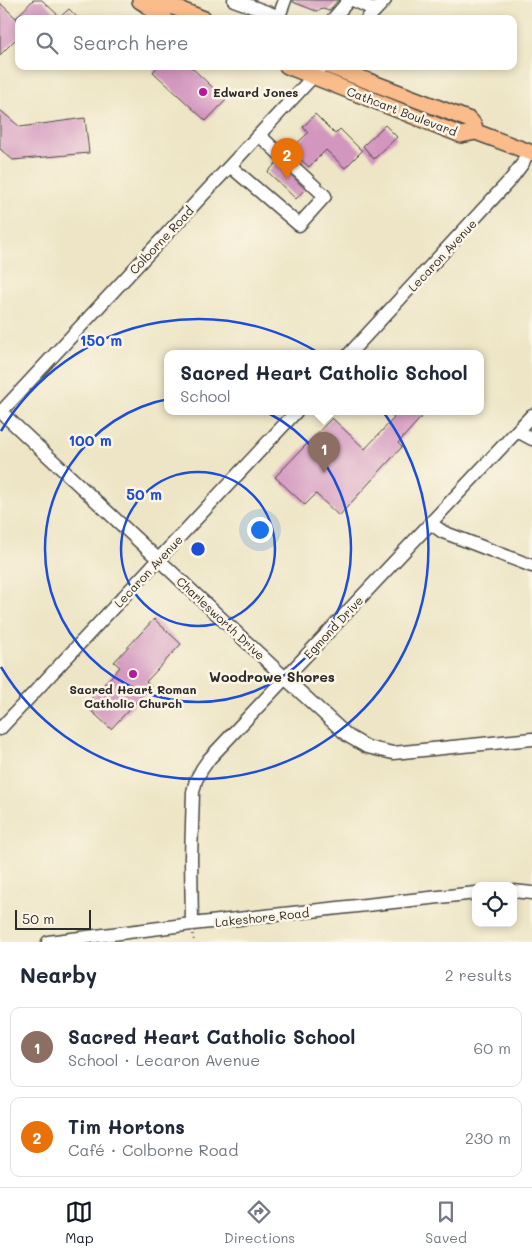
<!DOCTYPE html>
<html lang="en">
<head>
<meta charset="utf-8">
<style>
	:root { --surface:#fff; --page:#f6f6f7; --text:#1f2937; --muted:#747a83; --line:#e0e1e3; --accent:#111827 }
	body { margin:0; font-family:Mali,sans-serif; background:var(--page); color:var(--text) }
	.controls { position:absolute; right:15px; bottom:15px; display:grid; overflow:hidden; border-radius:10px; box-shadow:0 2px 8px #0003 }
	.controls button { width:45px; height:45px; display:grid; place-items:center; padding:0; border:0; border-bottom:1px solid var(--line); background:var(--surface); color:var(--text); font:25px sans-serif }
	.scale { position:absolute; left:15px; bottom:12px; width:76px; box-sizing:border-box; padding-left:5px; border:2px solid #2b2b2b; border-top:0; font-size:14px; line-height:18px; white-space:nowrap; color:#2b2b2b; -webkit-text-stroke:4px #fcf5e5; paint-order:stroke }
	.you { position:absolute; left:259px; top:529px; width:18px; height:18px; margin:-12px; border:4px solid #fff; border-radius:50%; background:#1a73e8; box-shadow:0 0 0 8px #1a73e833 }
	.badge { display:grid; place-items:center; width:32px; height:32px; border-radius:50%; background:var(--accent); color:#fff; font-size:16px; font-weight:700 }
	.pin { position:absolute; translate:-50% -41px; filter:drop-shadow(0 1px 2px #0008) }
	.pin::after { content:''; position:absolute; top:26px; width:18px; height:15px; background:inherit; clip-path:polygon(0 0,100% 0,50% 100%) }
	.popup { position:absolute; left:164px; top:350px; width:320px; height:65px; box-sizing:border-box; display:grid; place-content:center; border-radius:10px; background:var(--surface); filter:drop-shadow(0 1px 4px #0005); font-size:16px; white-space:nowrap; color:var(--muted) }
	.popup b { font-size:19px; color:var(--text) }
	.popup::after { content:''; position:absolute; left:50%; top:100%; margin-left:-10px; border:10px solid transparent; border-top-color:var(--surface) }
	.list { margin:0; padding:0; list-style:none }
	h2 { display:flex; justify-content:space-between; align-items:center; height:65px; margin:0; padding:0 20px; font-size:21px }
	h2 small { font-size:16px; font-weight:400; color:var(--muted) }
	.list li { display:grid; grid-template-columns:32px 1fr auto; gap:15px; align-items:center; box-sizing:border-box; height:80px; margin:0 10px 10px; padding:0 10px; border:1px solid var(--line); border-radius:10px }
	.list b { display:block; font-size:19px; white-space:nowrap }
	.list p { margin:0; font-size:16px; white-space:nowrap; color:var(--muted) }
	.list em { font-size:16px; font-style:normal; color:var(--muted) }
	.icon { flex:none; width:28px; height:28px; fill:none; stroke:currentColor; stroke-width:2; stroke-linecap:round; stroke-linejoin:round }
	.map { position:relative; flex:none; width:532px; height:942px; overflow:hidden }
	.search { position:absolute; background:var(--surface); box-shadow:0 2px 8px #0003; left:15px; right:15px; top:15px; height:55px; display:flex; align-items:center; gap:12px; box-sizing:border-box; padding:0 18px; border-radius:10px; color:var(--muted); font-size:19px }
	.sheet { height:245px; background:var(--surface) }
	nav { display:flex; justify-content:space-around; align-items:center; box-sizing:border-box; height:70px; border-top:1px solid var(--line); background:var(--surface); font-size:14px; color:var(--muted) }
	nav a { display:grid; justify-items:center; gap:2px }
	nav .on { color:var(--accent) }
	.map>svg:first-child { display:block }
	.building { fill:#d396bf }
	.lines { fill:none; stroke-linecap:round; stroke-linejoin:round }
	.minor-casing { stroke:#484742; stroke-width:15 }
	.major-casing { stroke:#484742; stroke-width:18 }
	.path { stroke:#484742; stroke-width:2; stroke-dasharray:1 4; stroke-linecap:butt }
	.minor { stroke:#fff; stroke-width:12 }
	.major { stroke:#f9bc8a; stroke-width:15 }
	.ring { fill:none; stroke:#1d4ed8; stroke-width:2.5 }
	.poi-dot { fill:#b5179e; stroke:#fcf5e5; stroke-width:2 }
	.labels { text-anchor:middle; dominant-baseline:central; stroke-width:5; stroke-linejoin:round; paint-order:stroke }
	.poi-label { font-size:12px; font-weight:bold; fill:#2b2b2b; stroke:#fcf5e5; text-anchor:start }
	.street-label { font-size:12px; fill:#2b2b2b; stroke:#fcf5e5 }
	.neighbourhood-label { font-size:14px; font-weight:bold; fill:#2b2b2b; stroke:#fcf5e5 }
	.centre { fill:#1d4ed8; stroke:#fcf5e5; stroke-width:2.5 }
	.ring-label { font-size:15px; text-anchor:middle; font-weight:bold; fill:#1d4ed8; stroke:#fcf5e5; stroke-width:5; stroke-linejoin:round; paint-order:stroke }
</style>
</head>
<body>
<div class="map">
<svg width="532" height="942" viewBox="0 0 532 942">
	<rect width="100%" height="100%" fill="#fcf5e5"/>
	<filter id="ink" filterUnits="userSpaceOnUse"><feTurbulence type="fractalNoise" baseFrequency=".02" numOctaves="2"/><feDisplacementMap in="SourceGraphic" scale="10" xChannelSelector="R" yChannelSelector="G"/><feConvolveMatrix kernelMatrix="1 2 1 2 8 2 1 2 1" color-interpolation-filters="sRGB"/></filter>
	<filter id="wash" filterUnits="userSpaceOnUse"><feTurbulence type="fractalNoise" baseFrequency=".0096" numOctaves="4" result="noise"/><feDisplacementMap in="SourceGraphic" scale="20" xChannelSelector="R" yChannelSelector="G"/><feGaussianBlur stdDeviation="1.12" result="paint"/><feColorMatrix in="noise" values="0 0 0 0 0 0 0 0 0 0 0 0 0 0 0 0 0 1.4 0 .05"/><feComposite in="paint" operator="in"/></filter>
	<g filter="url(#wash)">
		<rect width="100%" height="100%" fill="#ede5c5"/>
		<g id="blocks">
			<path class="building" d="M33,0H42L60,17L69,9L79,19H16L19,21V36L0,55V3L16,18Z
				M293,0H338L329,11L323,9L316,11L293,2Z
				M158,66H190L226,100L206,121L153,72Z
				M0,110L20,127L85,118L89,153L13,160L0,149Z
				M315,114L335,134L340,129L362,151L345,168L326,150L309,167L290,150L308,133L303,127Z
				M385,125L397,137L374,159L363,146Z
				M277,162L305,189L296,199L268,172Z
				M388,412H426L398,443L402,447L339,516L316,494L305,505L275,477L332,418L365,449L394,418Z
				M154,619L181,644L146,682L151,686L111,729L85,705L120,667L114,662Z"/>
		</g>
	</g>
	<g filter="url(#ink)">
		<use href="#blocks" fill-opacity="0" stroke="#484742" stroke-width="1"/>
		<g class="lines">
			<defs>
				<path id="minor" d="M234,0L272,14L277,19
					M353,0L375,10
					M278,19L285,0
					M333,19L349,0
					M367,19L385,0
					M230,166L299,225L325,196L259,135
					M349,354L511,179L523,163L527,151
					M1,412L285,678L348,736L367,747L393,753L532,739
					M0,413L323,66
					M517,431L532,439
					M430,523L443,532L532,566
					M0,729L296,412
					M513,891L532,893
					M192,924L191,858L193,792L196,780L202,769L209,759L532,415
					M48,942L192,924L476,893"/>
				<path id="major" d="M140,1C149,5 155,15 165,19
					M145,4L163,3L204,19
					M287,66L461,135L476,132
					M329,66L470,120L474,125L476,132
					M476,132L532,153"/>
			</defs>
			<use href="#minor" class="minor-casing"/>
			<use href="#major" class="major-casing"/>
			<path class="path" d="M193,934L194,942"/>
			<use href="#minor" class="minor"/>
			<use href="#major" class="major"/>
		</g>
	</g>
	<g class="ring">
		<circle cx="198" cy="549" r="77"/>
		<circle cx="198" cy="549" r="153"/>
		<path d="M1 431A230 230 0 1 1 1 667"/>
	</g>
	<g class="poi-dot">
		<circle cx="203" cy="92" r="5"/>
		<circle cx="133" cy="674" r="5"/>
	</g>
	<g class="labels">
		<g class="poi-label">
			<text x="213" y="92">Edward Jones</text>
			<text x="133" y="689" text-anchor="middle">Sacred Heart Roman<tspan x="133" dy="14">Catholic Church</tspan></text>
		</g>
		<g class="street-label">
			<text transform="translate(402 111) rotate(21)">Cathcart Boulevard</text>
			<text transform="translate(161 240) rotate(-47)">Colborne Road</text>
			<text transform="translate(442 255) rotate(-47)">Lecaron Avenue</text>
			<text transform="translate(148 571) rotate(-47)">Lecaron Avenue</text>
			<text transform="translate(221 618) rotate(43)">Charlesworth Drive</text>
			<text transform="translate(333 627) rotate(-47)">Egmond Drive</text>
			<text transform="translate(262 917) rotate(-6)">Lakeshore Road</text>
		</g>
		<g class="neighbourhood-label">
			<text x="272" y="676">Woodrowe Shores</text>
		</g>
	</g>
	<circle cx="198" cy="549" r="8" class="centre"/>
	<g class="ring-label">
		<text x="101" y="346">150 m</text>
		<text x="90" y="446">100 m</text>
		<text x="144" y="500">50 m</text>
	</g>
</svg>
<div class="controls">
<button><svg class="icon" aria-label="locate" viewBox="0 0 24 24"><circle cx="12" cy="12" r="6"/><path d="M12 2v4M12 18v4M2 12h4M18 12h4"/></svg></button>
</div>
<div class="scale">50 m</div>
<div class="you"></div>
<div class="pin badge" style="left:324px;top:473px;background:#8d6e63">1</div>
<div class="popup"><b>Sacred Heart Catholic School</b>School</div>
<div class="pin badge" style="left:287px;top:179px;background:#e8710a">2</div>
<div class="search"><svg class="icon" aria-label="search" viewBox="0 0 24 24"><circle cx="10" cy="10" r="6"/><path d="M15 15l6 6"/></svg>Search here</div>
</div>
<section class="sheet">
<h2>Nearby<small>2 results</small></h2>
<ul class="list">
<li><span class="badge" style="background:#8d6e63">1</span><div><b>Sacred Heart Catholic School</b><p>School · Lecaron Avenue</p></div><em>60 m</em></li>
<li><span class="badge" style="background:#e8710a">2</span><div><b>Tim Hortons</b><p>Café · Colborne Road</p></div><em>230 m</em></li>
</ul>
</section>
<nav>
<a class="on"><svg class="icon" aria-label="map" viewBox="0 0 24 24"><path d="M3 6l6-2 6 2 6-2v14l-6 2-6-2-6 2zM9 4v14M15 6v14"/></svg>Map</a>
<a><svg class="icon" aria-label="directions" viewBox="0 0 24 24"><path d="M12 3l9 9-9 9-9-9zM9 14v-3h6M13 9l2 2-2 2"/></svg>Directions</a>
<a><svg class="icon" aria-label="saved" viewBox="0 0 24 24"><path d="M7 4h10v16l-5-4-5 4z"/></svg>Saved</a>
</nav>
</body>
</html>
